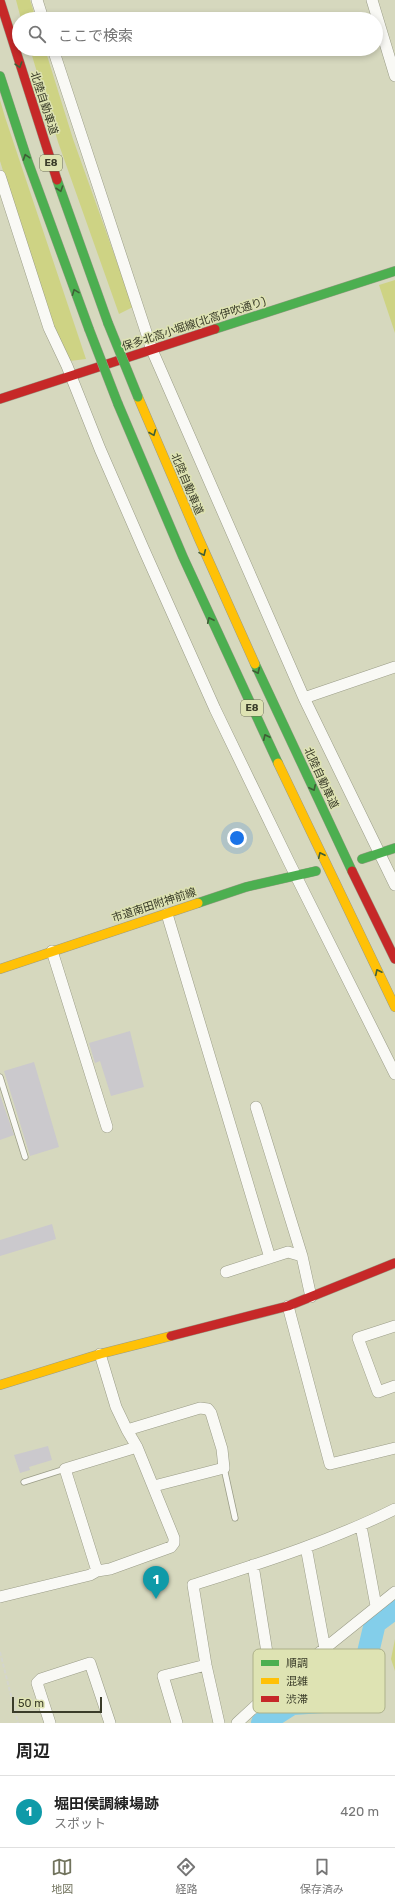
<!DOCTYPE html>
<html lang="ja">
<head>
<meta charset="utf-8">
<style>
	:root { --surface:#fff; --page:#f6f6f6; --text:#222; --muted:#767676; --line:#e0e0e0; --accent:#71735d }
	body { margin:0; font-family:Rubik,"Noto Sans JP",sans-serif; background:var(--page); color:var(--text) }
	.scale { position:absolute; left:12px; bottom:10px; width:90px; box-sizing:border-box; padding-left:4px; border:2px solid #3a3c29; border-top:0; font-size:11px; line-height:14px; white-space:nowrap; color:#3a3c29; -webkit-text-stroke:3px #dee3b3; paint-order:stroke }
	.you { position:absolute; left:237px; top:838px; width:14px; height:14px; margin:-10px; border:3px solid #fff; border-radius:50%; background:#1a73e8; box-shadow:0 0 0 6px #1a73e833 }
	.badge { display:grid; place-items:center; width:26px; height:26px; border-radius:50%; background:var(--accent); color:#fff; font-size:13px; font-weight:700 }
	.pin { position:absolute; translate:-50% -33px; filter:drop-shadow(0 1px 2px #0008) }
	.pin::after { content:''; position:absolute; top:21px; width:14px; height:12px; background:inherit; clip-path:polygon(0 0,100% 0,50% 100%) }
	.list { margin:0; padding:0; list-style:none }
	h2 { display:flex; justify-content:space-between; align-items:center; height:52px; margin:0; padding:0 16px; font-size:17px }
	h2 small { font-size:13px; font-weight:400; color:var(--muted) }
	.list li { display:grid; grid-template-columns:26px 1fr auto; gap:12px; align-items:center; box-sizing:border-box; height:72px; padding:0 16px; border-top:1px solid var(--line) }
	.list b { display:block; font-size:15px; white-space:nowrap }
	.list p { margin:0; font-size:13px; white-space:nowrap; color:var(--muted) }
	.list em { font-size:13px; font-style:normal; color:var(--muted) }
	.icon { flex:none; width:22px; height:22px; fill:none; stroke:currentColor; stroke-width:2; stroke-linecap:round; stroke-linejoin:round }
	.map { position:relative; flex:none; width:395px; height:1723px; overflow:hidden }
	.search { position:absolute; background:var(--surface); box-shadow:0 2px 6px #0003; left:12px; right:12px; top:12px; height:44px; display:flex; align-items:center; gap:10px; box-sizing:border-box; padding:0 14px; border-radius:22px; color:var(--muted); font-size:15px }
	.sheet { height:124px; background:var(--surface) }
	nav { display:flex; justify-content:space-around; align-items:center; box-sizing:border-box; height:56px; border-top:1px solid var(--line); background:var(--surface); font-size:11px; color:var(--muted) }
	nav a { display:grid; justify-items:center; gap:2px }
	nav .on { color:var(--accent) }
	.map>svg:first-child { display:block }
	.green { fill:#ced384 }
	.lines { fill:none; stroke-linecap:round; stroke-linejoin:round }
	.river { stroke:#83ceea; stroke-width:22 }
	.building { fill:#cbc9cd }
	.lane-casing { stroke:#9a9c87; stroke-width:7 }
	.street-casing { stroke:#9a9c87; stroke-width:12 }
	.fast-casing { stroke:#9a9c87; stroke-width:10 }
	.slow-casing { stroke:#9a9c87; stroke-width:10 }
	.jam-casing { stroke:#9a9c87; stroke-width:10 }
	.path { stroke:#d4d5cd; stroke-width:2; stroke-dasharray:4 2; stroke-linecap:butt }
	.lane { stroke:#f9f9f5; stroke-width:5.5 }
	.street { stroke:#f9f9f5; stroke-width:11 }
	.fast { stroke:#4caf50; stroke-width:9 }
	.slow { stroke:#ffc107; stroke-width:9 }
	.jam { stroke:#c62828; stroke-width:9 }
	.fast-bridge-casing { stroke:#9a9c87; stroke-width:10; stroke-linecap:butt }
	.fast-bridge { stroke:#4caf50; stroke-width:9 }
	.oneway { stroke:#3f5e35 }
	.labels { text-anchor:middle; dominant-baseline:central; stroke-width:3; stroke-linejoin:round; paint-order:stroke }
	.shield { fill:#dee3b3; stroke:#6b6e52; stroke-width:1 }
	.shield-label { font-size:10px; font-weight:bold; fill:#3a3c29 }
	.street-label { font-size:11px; fill:#3a3c29; stroke:#dee3b3 }
	.key { fill:#dee3b3; stroke:#adb18a; stroke-width:1 }
	.key-label { font-size:11px; fill:#3a3c29 }
</style>
</head>
<body>
<div class="map">
<svg width="395" height="1723" viewBox="0 0 395 1723">
	<rect width="100%" height="100%" fill="#d6d8be"/>
	<path class="green" d="M16,0H30L36,19H21Z
		M30,49H45L73,139L133,307L119,314L58,142Z
		M0,100L5,117L86,359L70,361L50,323L0,161Z
		M395,280V333L379,285Z
		M395,1639V1671L391,1659Z"/>
	<g class="lines">
		<path class="river" d="M262,1723L292,1704L355,1700L368,1692L366,1661L375,1623L395,1608"/>
	</g>
	<path class="building" d="M130,1031L144,1087L111,1096L100,1061L95,1063L89,1043Z
		M34,1062L59,1147L30,1156L4,1071Z
		M0,1095L14,1135L0,1140Z
		M52,1224L56,1239L0,1256V1240Z
		M48,1446L52,1460L29,1467L30,1470L20,1473L14,1455Z"/>
	<g class="lines">
		<defs>
			<path id="lane" d="M0,1077L25,1157
				M224,1468L235,1518
				M24,1482L65,1469"/>
			<path id="street" d="M37,0L43,19
				M372,0L395,76
				M53,49L152,350L304,698L395,885
				M0,176L49,328L67,366L100,449L144,550L215,709L289,862L395,1074
				M304,698L395,667
				M167,914L270,1258
				M52,951L107,1127
				M256,1107L302,1256L311,1297
				M226,1272L288,1252L302,1256
				M288,1306L330,1464L395,1448
				M395,1326L358,1338L378,1392L395,1386
				M127,1430L200,1408L208,1409L211,1413L222,1449L224,1468L154,1486
				M361,1526L376,1606
				M306,1547L325,1649
				M253,1565L273,1690
				M97,1571L65,1469L137,1447
				M0,1597L90,1575L97,1571L110,1569L171,1547L174,1543V1538L137,1447L127,1430L116,1407L100,1354
				M50,1723L37,1683L41,1679L90,1663L110,1723
				M177,1723L163,1676L206,1665
				M219,1723L206,1665L193,1585C261,1563 331,1541 395,1509
				M237,1723L273,1690L395,1592"/>
			<path id="fast" d="M0,76L28,162L89,329
				M57,180L108,323
				M215,329L395,271
				M118,404L183,557L278,763
				M255,664L352,871
				M362,859L395,848
				M198,903L246,887L316,871"/>
			<path id="slow" d="M138,397L199,539L255,664
				M278,763L395,1007
				M0,969L198,903
				M0,1385L100,1354L171,1336"/>
			<path id="jam" d="M0,1L57,180
				M0,399L215,329
				M352,871L395,959
				M171,1336L288,1306L395,1263"/>
		</defs>
		<use href="#lane" class="lane-casing"/>
		<use href="#street" class="street-casing"/>
		<use href="#fast" class="fast-casing"/>
		<use href="#slow" class="slow-casing"/>
		<use href="#jam" class="jam-casing"/>
		<path class="path" d="M0,1652L18,1723"/>
		<use href="#lane" class="lane"/>
		<use href="#street" class="street"/>
		<use href="#fast" class="fast"/>
		<use href="#slow" class="slow"/>
		<use href="#jam" class="jam"/>
		<defs>
			<path id="fast-bridge" d="M108,323L138,397
				M89,329L118,404"/>
		</defs>
		<use href="#fast-bridge" class="fast-bridge-casing"/>
		<use href="#fast-bridge" class="fast-bridge"/>
	</g>
	<defs><path id="oneway-chevron" d="M-2-3.5L2.5 0L-2 3.5" fill="none" stroke-width="1.6" stroke-linecap="round" stroke-linejoin="round"/></defs>
	<g class="oneway">
		<use href="#oneway-chevron" transform="translate(19 65) rotate(73)"/>
		<use href="#oneway-chevron" transform="translate(26 157) rotate(-108)"/>
		<use href="#oneway-chevron" transform="translate(60 189) rotate(71)"/>
		<use href="#oneway-chevron" transform="translate(75 292) rotate(-111)"/>
		<use href="#oneway-chevron" transform="translate(153 433) rotate(68)"/>
		<use href="#oneway-chevron" transform="translate(203 553) rotate(66)"/>
		<use href="#oneway-chevron" transform="translate(210 620) rotate(-115)"/>
		<use href="#oneway-chevron" transform="translate(257 671) rotate(65)"/>
		<use href="#oneway-chevron" transform="translate(266 737) rotate(-115)"/>
		<use href="#oneway-chevron" transform="translate(313 788) rotate(65)"/>
		<use href="#oneway-chevron" transform="translate(321 855) rotate(-115)"/>
		<use href="#oneway-chevron" transform="translate(378 972) rotate(-116)"/>
	</g>
	<g class="labels">
		<g class="shield">
			<rect x="40" y="155" width="22" height="16" rx="3"/>
			<rect x="241" y="700" width="22" height="16" rx="3"/>
		</g>
		<g class="shield-label">
			<text x="51" y="163">E8</text>
			<text x="252" y="708">E8</text>
		</g>
		<g class="street-label">
			<text transform="translate(44 103) rotate(72)">北陸自動車道</text>
			<text transform="translate(194 324) rotate(-18)">保多北高小堀線(北高伊吹通り)</text>
			<text transform="translate(187 484) rotate(67)">北陸自動車道</text>
			<text transform="translate(321 778) rotate(65)">北陸自動車道</text>
			<text transform="translate(154 905) rotate(-18)">市道南田附神前線</text>
		</g>
	</g>
	<rect x="253" y="1649" width="132" height="64" rx="6" class="key"/>
	<rect x="261" y="1660" width="18" height="6" fill="#4caf50"/>
	<rect x="261" y="1678" width="18" height="6" fill="#ffc107"/>
	<rect x="261" y="1696" width="18" height="6" fill="#c62828"/>
	<g class="key-label">
		<text x="286" y="1667">順調</text>
		<text x="286" y="1685">混雑</text>
		<text x="286" y="1703">渋滞</text>
	</g>
</svg>
<div class="scale">50 m</div>
<div class="you"></div>
<div class="pin badge" style="left:156px;top:1599px;background:#0f9aa8">1</div>
<div class="search"><svg class="icon" aria-label="search" viewBox="0 0 24 24"><circle cx="10" cy="10" r="6"/><path d="M15 15l6 6"/></svg>ここで検索</div>
</div>
<section class="sheet">
<h2>周辺<small></small></h2>
<ul class="list">
<li><span class="badge" style="background:#0f9aa8">1</span><div><b>堀田侯調練場跡</b><p>スポット</p></div><em>420 m</em></li>
</ul>
</section>
<nav>
<a class="on"><svg class="icon" aria-label="map" viewBox="0 0 24 24"><path d="M3 6l6-2 6 2 6-2v14l-6 2-6-2-6 2zM9 4v14M15 6v14"/></svg>地図</a>
<a><svg class="icon" aria-label="directions" viewBox="0 0 24 24"><path d="M12 3l9 9-9 9-9-9zM9 14v-3h6M13 9l2 2-2 2"/></svg>経路</a>
<a><svg class="icon" aria-label="saved" viewBox="0 0 24 24"><path d="M7 4h10v16l-5-4-5 4z"/></svg>保存済み</a>
</nav>
</body>
</html>
